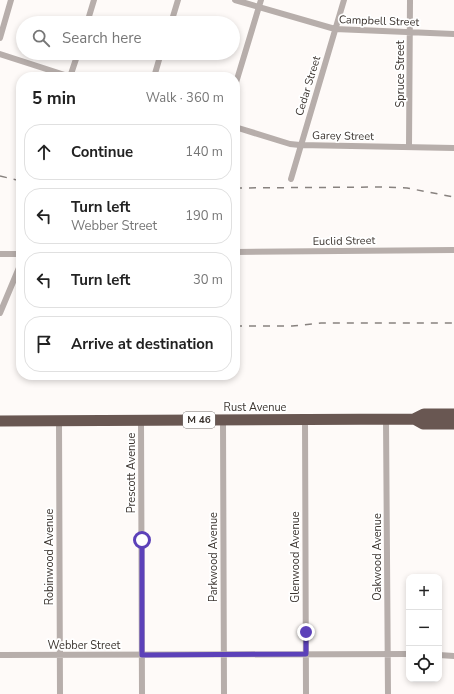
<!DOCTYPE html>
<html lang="en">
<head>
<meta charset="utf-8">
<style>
	:root { --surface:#fff; --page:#f6f6f6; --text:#222; --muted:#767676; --line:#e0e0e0 }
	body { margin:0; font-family:"Nunito Sans",sans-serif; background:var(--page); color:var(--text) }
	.controls { position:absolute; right:12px; bottom:12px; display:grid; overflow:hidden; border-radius:8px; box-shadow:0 2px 6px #0003 }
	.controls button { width:36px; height:36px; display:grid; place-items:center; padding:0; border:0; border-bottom:1px solid var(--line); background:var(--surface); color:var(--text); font:20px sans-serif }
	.stop { position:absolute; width:12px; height:12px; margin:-9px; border:3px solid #5c41b9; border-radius:50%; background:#fff }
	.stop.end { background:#5c41b9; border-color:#fff; box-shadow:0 1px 4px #0008 }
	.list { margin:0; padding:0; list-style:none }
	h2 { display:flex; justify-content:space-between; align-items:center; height:52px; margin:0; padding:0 16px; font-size:17px }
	h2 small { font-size:13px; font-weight:400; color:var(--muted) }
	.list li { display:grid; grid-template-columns:26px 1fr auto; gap:12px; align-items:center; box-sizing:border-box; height:56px; margin:0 8px 8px; padding:0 8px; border:1px solid var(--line); border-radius:16px }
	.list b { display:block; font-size:15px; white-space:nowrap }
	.list p { margin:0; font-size:13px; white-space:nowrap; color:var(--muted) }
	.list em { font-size:13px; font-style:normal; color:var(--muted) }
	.icon { flex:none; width:22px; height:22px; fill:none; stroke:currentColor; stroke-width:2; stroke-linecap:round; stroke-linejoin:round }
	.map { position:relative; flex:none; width:454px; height:694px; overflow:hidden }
	.search { position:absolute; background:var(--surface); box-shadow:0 2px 6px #0003; left:16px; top:16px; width:224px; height:44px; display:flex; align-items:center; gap:10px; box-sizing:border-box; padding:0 14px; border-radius:22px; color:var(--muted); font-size:15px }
	.panel { position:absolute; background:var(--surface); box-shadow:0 2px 6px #0003; left:16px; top:72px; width:224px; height:308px; border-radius:16px }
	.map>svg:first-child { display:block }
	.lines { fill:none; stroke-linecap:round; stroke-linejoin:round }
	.street { stroke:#b7aeab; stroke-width:6 }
	.highway { stroke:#695752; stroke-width:11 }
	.rail { stroke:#88827f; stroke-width:1.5; stroke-dasharray:7 7; stroke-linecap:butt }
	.route { stroke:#5c41b9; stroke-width:5 }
	.labels { text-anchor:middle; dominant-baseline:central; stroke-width:3.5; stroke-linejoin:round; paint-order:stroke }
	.shield { fill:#fff; stroke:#76726e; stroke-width:1 }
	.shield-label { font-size:10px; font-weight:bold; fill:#3c3530 }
	.street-label { font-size:11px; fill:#3c3530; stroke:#fff }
</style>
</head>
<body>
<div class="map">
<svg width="454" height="694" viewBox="0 0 454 694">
	<rect width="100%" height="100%" fill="#fefaf8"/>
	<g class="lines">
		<path class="street" d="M235,0L335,29L454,34
			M87,23L94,0
			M171,23L178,0
			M0,38L11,0
			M0,54L71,77
			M70,77L78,53
			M154,77L161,53
			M235,86L261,0
			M235,127L290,144L300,145L454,148
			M409,147L410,0
			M291,179L344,0
			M235,252L454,250
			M0,254H21
			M0,313L21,263
			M386,419L388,694
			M141,420L142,694
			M223,420L224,694
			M305,420L306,694
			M59,421L60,694
			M0,655L409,654
			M439,655L454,656"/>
		<path class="highway" d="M414,419L423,424H454
			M0,421L414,419L424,414H454"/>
		<path class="rail" d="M0,176L21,181
			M235,188L381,187L407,188L454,197
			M235,326H292L321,323H454"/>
	</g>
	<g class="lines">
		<path class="route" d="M142,540V655L306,654V632"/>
	</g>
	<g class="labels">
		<rect class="shield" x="183" y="412" width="32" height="16" rx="3"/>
		<g class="shield-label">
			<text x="199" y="420">M 46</text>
		</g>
		<g class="street-label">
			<text transform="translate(379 21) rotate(2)">Campbell Street</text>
			<text transform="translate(400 74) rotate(-90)">Spruce Street</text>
			<text transform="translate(308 86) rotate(-73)">Cedar Street</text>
			<text transform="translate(343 136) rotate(1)">Garey Street</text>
			<text transform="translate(344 241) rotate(-1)">Euclid Street</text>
			<text x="255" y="407">Rust Avenue</text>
			<text transform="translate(131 473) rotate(-90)">Prescott Avenue</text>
			<text transform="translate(49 557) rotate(-90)">Robinwood Avenue</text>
			<text transform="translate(213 557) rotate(-90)">Parkwood Avenue</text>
			<text transform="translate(295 557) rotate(-90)">Glenwood Avenue</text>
			<text transform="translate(377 557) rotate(-90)">Oakwood Avenue</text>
			<text x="84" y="645">Webber Street</text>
		</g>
	</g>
</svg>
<div class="controls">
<button>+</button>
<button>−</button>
<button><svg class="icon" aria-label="locate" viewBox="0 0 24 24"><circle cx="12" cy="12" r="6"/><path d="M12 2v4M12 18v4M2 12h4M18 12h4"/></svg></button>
</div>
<div class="stop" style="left:142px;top:540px"></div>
<div class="stop end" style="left:306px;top:632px"></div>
<div class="search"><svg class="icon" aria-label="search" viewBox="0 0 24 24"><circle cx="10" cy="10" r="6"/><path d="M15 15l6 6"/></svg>Search here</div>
<section class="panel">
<h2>5 min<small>Walk · 360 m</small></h2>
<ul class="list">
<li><svg class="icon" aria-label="ahead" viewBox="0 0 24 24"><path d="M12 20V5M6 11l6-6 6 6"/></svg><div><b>Continue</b></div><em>140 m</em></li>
<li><svg class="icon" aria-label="left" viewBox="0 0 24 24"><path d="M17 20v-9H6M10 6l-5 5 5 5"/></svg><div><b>Turn left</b><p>Webber Street</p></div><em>190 m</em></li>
<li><svg class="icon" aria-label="left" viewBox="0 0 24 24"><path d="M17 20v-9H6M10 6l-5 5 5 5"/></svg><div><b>Turn left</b></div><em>30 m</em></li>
<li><svg class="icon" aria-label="arrive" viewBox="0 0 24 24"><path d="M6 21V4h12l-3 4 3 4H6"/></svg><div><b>Arrive at destination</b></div></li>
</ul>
</section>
</div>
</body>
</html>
